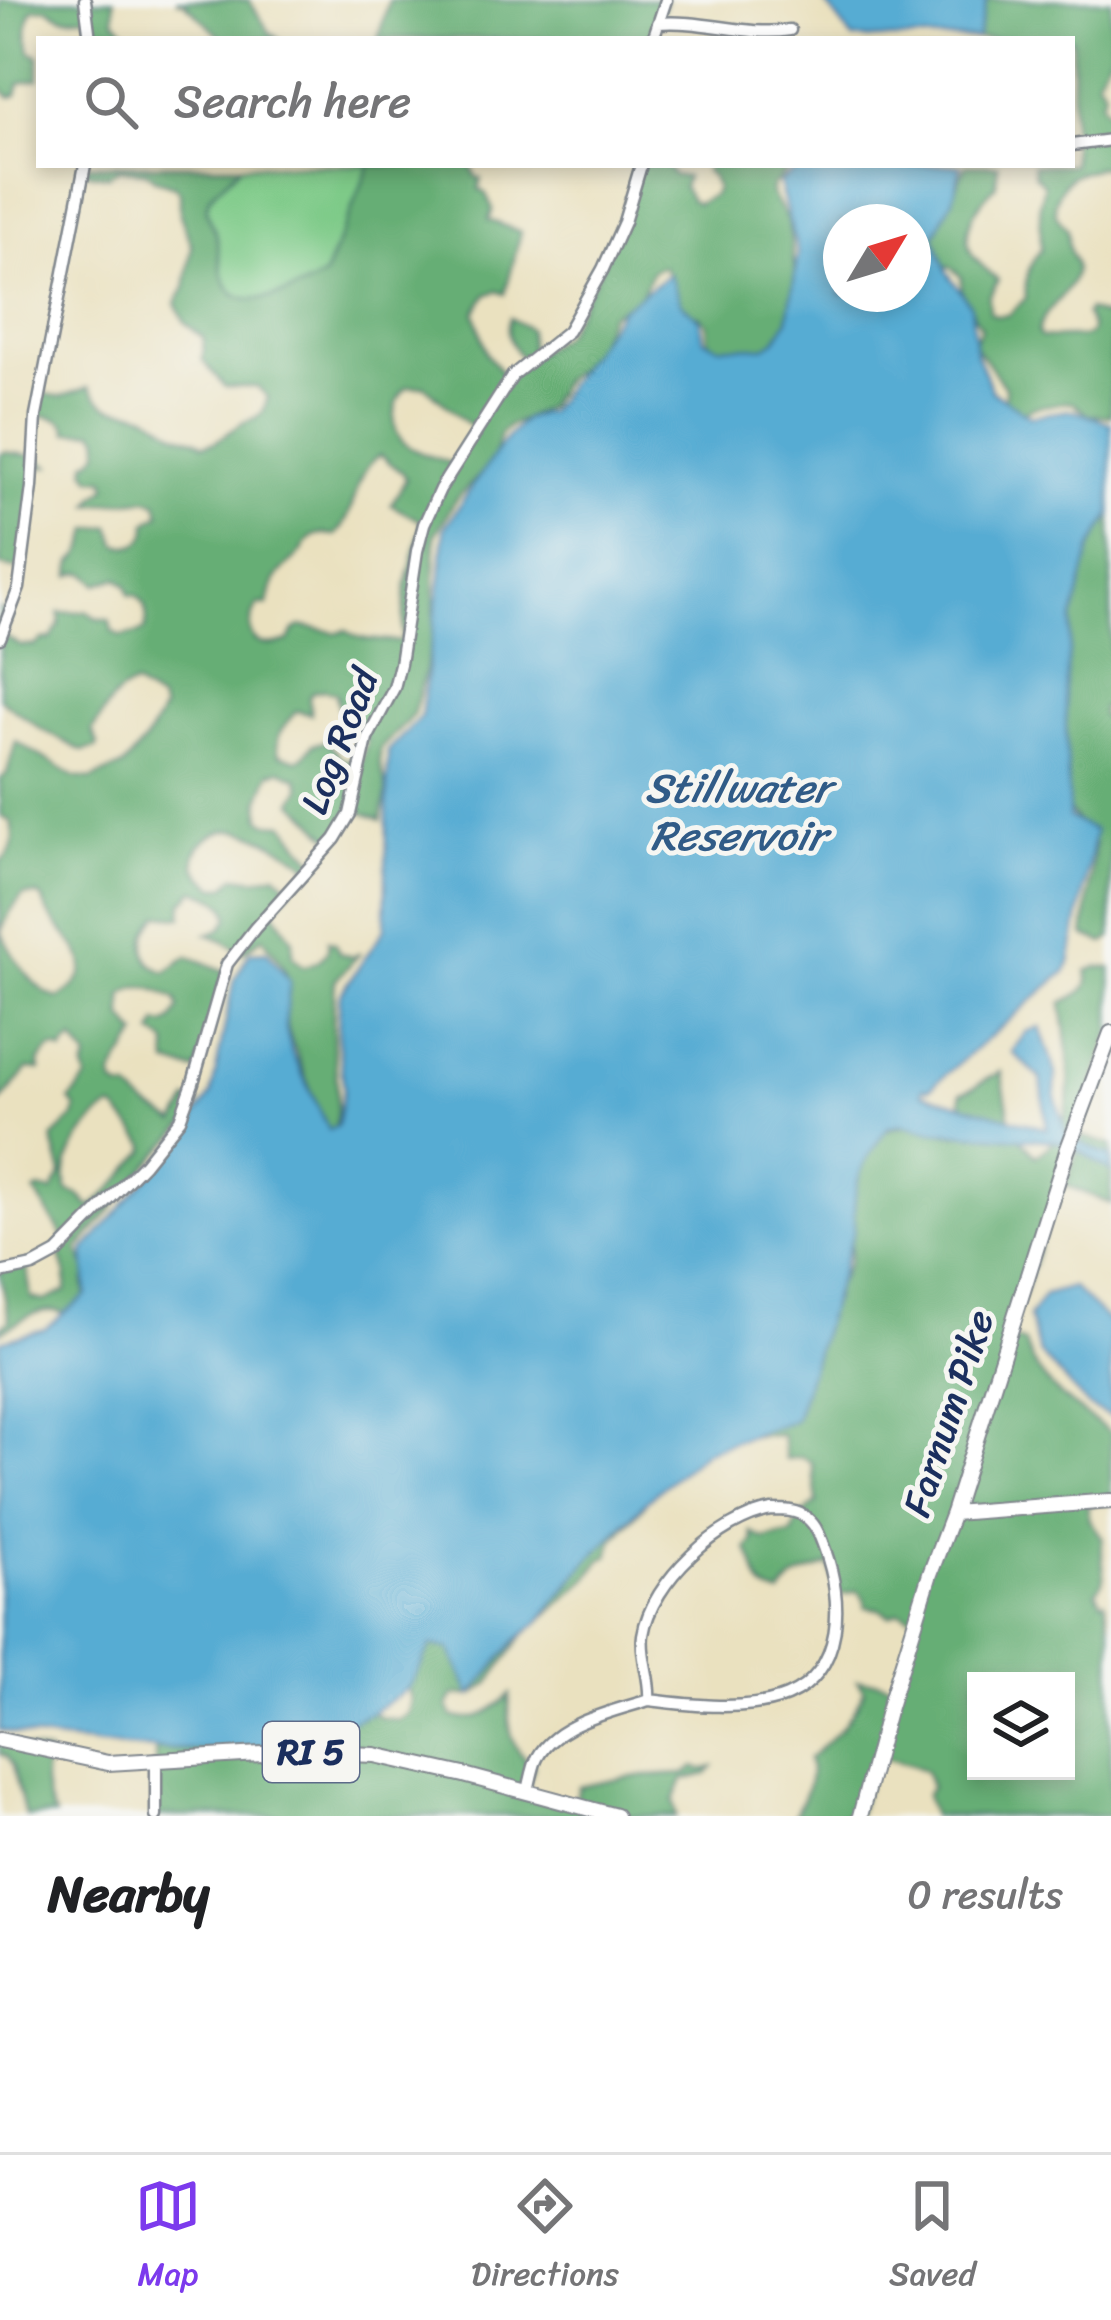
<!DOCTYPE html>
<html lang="en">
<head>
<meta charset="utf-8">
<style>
	:root { --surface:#fff; --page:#f2f2f2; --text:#202124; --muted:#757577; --line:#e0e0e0; --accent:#7c3aed }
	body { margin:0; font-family:Sriracha,sans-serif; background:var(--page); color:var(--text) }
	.controls { position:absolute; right:36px; bottom:36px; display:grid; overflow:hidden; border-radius:0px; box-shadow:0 6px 18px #0003 }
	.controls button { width:108px; height:108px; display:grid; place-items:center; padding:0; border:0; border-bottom:3px solid var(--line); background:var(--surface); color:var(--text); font:60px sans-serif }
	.compass { position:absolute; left:823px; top:204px; width:108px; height:108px; border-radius:50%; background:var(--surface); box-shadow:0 6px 18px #0003; rotate:52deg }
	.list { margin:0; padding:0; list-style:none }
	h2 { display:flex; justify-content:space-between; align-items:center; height:156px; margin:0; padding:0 48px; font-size:51px }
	h2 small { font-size:39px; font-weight:400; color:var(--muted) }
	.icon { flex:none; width:66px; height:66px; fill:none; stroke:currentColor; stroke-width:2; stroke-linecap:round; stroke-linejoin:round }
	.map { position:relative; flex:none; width:1111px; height:1816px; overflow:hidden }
	.search { position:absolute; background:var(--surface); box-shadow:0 6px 18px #0003; left:36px; right:36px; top:36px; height:132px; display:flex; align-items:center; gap:30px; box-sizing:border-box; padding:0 42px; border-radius:0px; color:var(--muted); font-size:45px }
	.sheet { height:336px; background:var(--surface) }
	nav { display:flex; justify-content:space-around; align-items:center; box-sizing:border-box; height:168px; border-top:3px solid var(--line); background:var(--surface); font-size:33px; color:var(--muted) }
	nav a { display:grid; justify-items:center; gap:6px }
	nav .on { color:var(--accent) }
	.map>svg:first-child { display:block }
	.green { fill:#7eca88; stroke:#4c7c73; stroke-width:3 }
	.forest { fill:#66ae74; stroke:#406e69; stroke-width:3; fill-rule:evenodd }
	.water { fill:#57acd3; stroke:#396e98; stroke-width:3; fill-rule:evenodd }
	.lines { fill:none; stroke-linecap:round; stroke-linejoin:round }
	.minor-casing { stroke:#82888e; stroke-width:15 }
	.major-casing { stroke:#82888e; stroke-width:18 }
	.minor { stroke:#fff; stroke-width:10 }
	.major { stroke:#fff; stroke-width:14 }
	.labels { text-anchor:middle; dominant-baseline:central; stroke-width:10; stroke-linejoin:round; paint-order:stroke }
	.shield { fill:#f6f6f2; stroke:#5d6b8a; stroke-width:3 }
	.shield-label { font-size:36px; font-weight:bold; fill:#1b2f5e }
	.street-label { font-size:39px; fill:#1b2f5e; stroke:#f6f6f2 }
	.water-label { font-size:42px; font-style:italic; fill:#305b87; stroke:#f6f6f2 }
</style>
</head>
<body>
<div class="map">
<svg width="1111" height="1816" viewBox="0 0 1111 1816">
	<rect width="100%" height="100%" fill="#f6f6f2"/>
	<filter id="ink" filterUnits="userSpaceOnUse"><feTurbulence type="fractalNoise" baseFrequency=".00833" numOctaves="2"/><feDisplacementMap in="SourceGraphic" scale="24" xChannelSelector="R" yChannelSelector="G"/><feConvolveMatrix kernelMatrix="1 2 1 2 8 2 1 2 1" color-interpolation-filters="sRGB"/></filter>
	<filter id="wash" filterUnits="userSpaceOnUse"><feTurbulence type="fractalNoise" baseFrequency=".004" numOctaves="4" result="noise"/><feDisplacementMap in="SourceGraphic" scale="48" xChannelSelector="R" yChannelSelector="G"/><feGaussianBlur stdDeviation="2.7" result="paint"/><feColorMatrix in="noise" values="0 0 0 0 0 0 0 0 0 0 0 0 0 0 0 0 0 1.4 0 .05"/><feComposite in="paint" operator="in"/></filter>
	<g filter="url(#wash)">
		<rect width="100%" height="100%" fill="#eae1bf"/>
		<path class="green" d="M240,165H370L324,276C303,289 247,313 229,288C218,272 220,252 216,234C213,223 202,211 209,199C215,186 232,179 240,165Z"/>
		<path class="forest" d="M0,0H114V19L131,36L110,29L92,32L87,16C67,18 63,20 48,8L33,9C25,21 27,36 30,51L39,56V79L20,83L17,95L11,97L0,87Z
			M176,0H249L270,33L279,39H223L184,2Z
			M389,0H666L653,39H378Z
			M973,0H1111V52L1097,79L1105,89L1101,101L1106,109L1111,110V167H1097C1091,171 1085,171 1078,173C1064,178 1052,199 1056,214C1057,217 1065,226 1067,229C1068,233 1068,245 1069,248C1072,259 1078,264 1074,276C1067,298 1042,309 1038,333L1041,337C1052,338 1062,337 1072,337C1094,338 1095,332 1085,314L1088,310L1111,318V416L1087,415C1070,398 1072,401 1050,405C1036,407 1032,406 1020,414L1005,405V387L973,343L981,328L962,292L961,277L949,266L940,269L932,259L930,217L950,201L966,165H998L996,186C980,200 961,227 970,250C974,261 989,271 998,280L989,297L990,312L997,316L1008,315L1026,298C1024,283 1029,261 1041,250L1040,204L1044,185L1034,174L1033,165H1072V39H970Z
			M85,165H240C232,179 215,186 209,199C202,211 213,223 216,234C220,252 218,272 229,288C247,313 303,289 324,276L370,165H471L476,177L481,179L479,189L486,194L493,209L489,220L521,232L505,294L497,291L486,295L475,313L487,354L507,379L525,363C514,349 503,336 510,318L529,329L531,358L564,334L602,267L639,165H666L673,175L686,177L683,187L691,200L697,203L713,195L716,188L711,176L705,171L707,165H793L771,187V194L788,221L797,287L780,347L718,349L708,341L707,324L701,317C670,310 677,286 663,266L653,270L639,298L610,314L592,356L563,380L547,407L509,426L500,434L494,456L484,471L456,499L435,535L434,635L418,698L413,715L381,748C377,767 384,771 386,788C387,797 382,811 381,820L353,809L334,839C317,828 310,814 293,802L301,788L298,778L280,770L270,773L260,800L261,818L268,823L285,824C296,837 302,850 316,860L310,867C294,853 254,830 231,830C215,830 190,846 196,866C199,875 209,881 215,887H225L236,876L256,879L276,874L291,888L273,910L293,940V956L303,966C316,965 331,954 328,941L335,943L339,953L352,957L360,953L335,981C334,1004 332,1027 334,1049C337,1079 340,1104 334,1134L328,1136C316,1099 299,1064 287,1027C281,1009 293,987 285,970C280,958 269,948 263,937L242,953L225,941L207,934L221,929L229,918C227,899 210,896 195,890L183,902L182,917L159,915C142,933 137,963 166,972L188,956L225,971L197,1071L168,1064C165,1044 176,1046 153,1034L158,1023L164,1025L172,1021L179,1009L176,999C157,990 140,979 123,996V1017L138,1035L118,1065L113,1076L114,1084L120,1089L129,1090L147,1106L176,1123L189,1100L199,1103L192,1118L140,1174L78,1250L88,1274L84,1282L86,1303L64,1313C39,1305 21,1320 0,1333V1328L9,1320L0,1272L27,1266L31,1298L44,1301L66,1291V1275L59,1252L67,1243L35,1192L39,1189L52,1192L62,1174L52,1138L74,1117L76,1108L70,1100L87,1080L84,1069L88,1059L74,1040L65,1047L63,1052L56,1048L49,1050L39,1062L40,1070L28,1069L0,1103V861C15,852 14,837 11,822L0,816V780L7,773L16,741L75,777L91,779L124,766L146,740L163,710L159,701L134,685C107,698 108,709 92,731L98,744L96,748L82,751L41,729L0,699V609L10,612L3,635L20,646L36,645L41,640L51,639L60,624L59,613L87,611L97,619H109L112,631L120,636L137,634L145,630C148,617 147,604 136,595H130L126,585L118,578L97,584C88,574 84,569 71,576L72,562C84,555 87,542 90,529L111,526L117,544C133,550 149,542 147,523L160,514L157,502L147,499L90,505L95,497L107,487L106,479L92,478L86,470L87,462C100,455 101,451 99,436L94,431L68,433C64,416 52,418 37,415L41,393L61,397L89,387C109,418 123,404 150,416C160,421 167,428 176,433C188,438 194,436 203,445L215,442L244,422L255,418L263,412L268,397L257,387H225L203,361L204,338L185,323L176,303L185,288L192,246L180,215V193L175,186L156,180L146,172L119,169L107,176L85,172ZM425,386L474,430L453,464C423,452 390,450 395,412C397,400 399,395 407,387ZM380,455L403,473L406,479L391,505L422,522L406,586L402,642C384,639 360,643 346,630L339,633L300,626L294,630L289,641C256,652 240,637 258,605H268C272,579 280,572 297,557C305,550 305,539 316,535C323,533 330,535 336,535C359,511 351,475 380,455ZM324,690L336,693L341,721L367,740L361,763L342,759L326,741L312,745L303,757L297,760L279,754C273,733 286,725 296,711L311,714L309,697L313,692ZM23,895H38L43,899C47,931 119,961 59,998C35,993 10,953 1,931L10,912ZM111,1108L116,1109L146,1145V1151C128,1169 111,1194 90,1207L79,1195L68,1191C57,1163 87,1121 111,1108Z
			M4,452L34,456L49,466L36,467L21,570L0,566V455Z
			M1111,491V700L1102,709V716L1111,721V938L1104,943L1084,935L1095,844L1066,807L1059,682L1084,561L1099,532Z
			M1097,967L1111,968V1031L1009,1338L1025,1343C1037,1385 1077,1409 1111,1433V1503L1087,1505L1090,1520L1103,1538C1098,1558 1111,1577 1096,1591L1101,1601H1105L1111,1634V1816H933L926,1795L931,1787L925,1771C909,1762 894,1762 877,1756L857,1816H794C804,1797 814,1780 808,1759C830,1740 854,1719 864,1690L857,1680L877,1681L894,1686L917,1618L899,1612L890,1616L879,1609L865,1607L864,1598L858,1591L838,1595L830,1565C809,1572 792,1575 781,1595C751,1591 761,1570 747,1549L753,1541L751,1532L763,1539L792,1534L800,1514H804L817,1502L812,1463L802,1457L785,1459L782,1435L749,1436L834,1299C835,1286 838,1283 844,1272C859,1247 846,1220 835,1196L878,1131L908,1125L957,1135L961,1122V1093C976,1088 986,1078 1001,1072L1012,1128L1036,1156C1085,1127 1067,1050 1062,1003C1078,994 1092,991 1087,971ZM976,1681H1066V1771H976Z
			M1082,1136L1111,1145V1204L1066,1185Z
			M646,1497L645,1504L613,1541L609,1556L600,1561L587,1579L522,1637L489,1684L474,1695H454L448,1706L452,1716C477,1725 492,1710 510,1695C507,1723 509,1749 534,1766L525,1793L574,1806L579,1787L629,1777L685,1774L695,1767L701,1770L713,1767L707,1774L683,1780L674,1800L677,1816H157L155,1749L300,1738L325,1731L369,1711L381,1717L398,1720L409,1713L411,1699L405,1681L426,1641L448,1647L478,1679L493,1669L517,1634L569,1586L577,1572L581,1557Z
			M0,1741L48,1754C41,1777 43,1795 55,1816H25L13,1766L6,1756L0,1754Z"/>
		<path class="water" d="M823,0H987L977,39H853Z
			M804,165H961L953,199L934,236L947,272L971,306L976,353L992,391L1030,416L1071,410L1111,423V514L1091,548L1072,622L1065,690L1069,818L1095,831L1070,963L1065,972L929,1089L923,1088L922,1093L1047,1129L1041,1079L1012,1052L1026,1032L1040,1027L1056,1073L1055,1096L1067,1136L1111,1157V1172L1082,1152L1056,1141L931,1131L902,1124L888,1127C860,1166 852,1180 854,1230L795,1420L705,1451L645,1502L585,1564L537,1624L515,1641L471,1696L450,1649L431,1646C423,1660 415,1683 402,1692C318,1757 201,1754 100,1745C66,1741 33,1739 0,1730V1341L45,1329L87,1295L84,1251L177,1144L211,1095L234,980L250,952L267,951L290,981L285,1025L292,1053L329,1130L337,1126L344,1089L338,1038L340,995L385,928L388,751L421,716L441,575L444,528L504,441L524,419L548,412L621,309L669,274L681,303L700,320L704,340L718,346L765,347L775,341L788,320L798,254L779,183ZM841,222H913V294H841Z
			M1072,1287L1111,1324V1417L1088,1406L1039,1353L1029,1317L1044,1295Z"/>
	</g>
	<g filter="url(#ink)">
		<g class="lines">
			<defs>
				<path id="minor" d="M85,0L90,39
					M658,23C702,19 747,37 790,30
					M653,39L666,0
					M1072,145L1111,140
					M0,638L19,588L32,487L36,416L85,165
					M0,1273L33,1266L57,1253L144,1164L180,1119L193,1083L227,964L255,928L335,839L350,814L367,739L394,688L400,664L417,551L424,524L440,489L513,375L568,331L603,269L624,222L641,165
					M772,1510C785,1510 797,1510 807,1518C817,1526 821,1539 825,1550C843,1599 845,1671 787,1696C749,1712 689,1705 649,1700C651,1678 640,1657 643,1635C651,1582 720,1518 772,1510Z
					M528,1791C530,1782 532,1772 535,1763C550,1724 614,1711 649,1700
					M156,1816V1759"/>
				<path id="major" d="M953,1513L1111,1501
					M0,1740L108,1763L296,1752L375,1755L464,1775L616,1816
					M860,1816L889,1707L930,1574L953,1513L1067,1151L1111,1033"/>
			</defs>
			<use href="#minor" class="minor-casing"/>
			<use href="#major" class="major-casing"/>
			<use href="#minor" class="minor"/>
			<use href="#major" class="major"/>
		</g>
	</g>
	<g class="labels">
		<rect class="shield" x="263" y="1722" width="96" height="60" rx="9"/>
		<g class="shield-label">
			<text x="311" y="1752">RI 5</text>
		</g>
		<g class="street-label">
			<text transform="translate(339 741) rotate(-69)">Log Road</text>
			<text transform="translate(948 1413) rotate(-72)">Farnum Pike</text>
		</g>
		<g class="water-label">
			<text x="738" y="788">Stillwater<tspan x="738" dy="48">Reservoir</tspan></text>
		</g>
	</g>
</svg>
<div class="controls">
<button><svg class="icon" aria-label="layers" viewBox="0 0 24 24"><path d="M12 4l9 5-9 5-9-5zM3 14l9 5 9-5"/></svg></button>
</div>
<svg class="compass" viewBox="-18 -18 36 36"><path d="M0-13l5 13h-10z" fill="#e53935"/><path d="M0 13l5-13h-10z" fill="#757577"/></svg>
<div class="search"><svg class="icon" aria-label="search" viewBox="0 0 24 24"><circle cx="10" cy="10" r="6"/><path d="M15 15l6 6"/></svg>Search here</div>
</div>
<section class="sheet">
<h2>Nearby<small>0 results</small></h2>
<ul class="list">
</ul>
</section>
<nav>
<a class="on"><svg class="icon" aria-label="map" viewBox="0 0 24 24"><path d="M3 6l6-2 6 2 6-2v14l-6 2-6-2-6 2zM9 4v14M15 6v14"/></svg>Map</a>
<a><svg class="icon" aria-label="directions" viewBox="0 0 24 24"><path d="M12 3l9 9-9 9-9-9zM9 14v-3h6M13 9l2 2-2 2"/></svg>Directions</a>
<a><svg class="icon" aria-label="saved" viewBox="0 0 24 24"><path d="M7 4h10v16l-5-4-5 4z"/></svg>Saved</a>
</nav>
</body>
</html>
